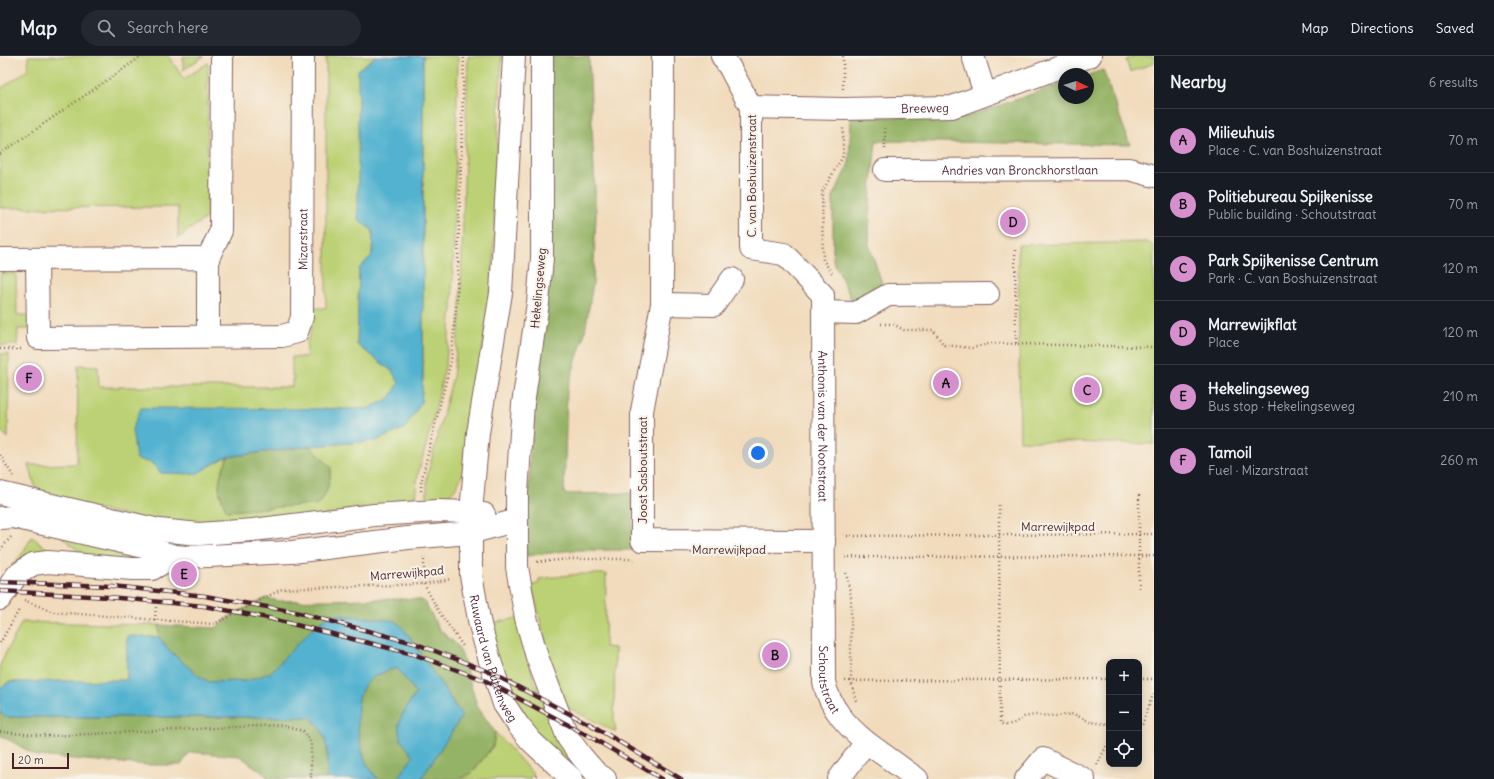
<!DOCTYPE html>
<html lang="en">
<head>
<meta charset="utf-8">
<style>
	:root { --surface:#171b24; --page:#242831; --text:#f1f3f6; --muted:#9ea1a6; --line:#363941; --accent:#d690ce }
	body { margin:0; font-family:Delius,sans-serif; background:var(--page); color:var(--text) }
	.controls { position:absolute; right:12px; bottom:12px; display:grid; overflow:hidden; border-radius:8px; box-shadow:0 2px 10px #0003 }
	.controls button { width:36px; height:36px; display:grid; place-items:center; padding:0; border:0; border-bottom:1px solid var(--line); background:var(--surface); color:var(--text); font:20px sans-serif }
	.compass { position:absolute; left:1058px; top:12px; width:36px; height:36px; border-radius:50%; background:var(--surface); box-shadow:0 2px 10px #0003; rotate:94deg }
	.scale { position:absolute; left:12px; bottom:10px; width:57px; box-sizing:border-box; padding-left:4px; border:2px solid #4a1f2b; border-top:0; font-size:11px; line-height:14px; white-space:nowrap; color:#4a1f2b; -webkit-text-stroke:3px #f7f3e8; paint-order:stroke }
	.you { position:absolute; left:758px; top:397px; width:14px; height:14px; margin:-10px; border:3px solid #fff; border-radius:50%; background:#1a73e8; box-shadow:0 0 0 6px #1a73e833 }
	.badge { display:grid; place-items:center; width:26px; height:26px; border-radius:50%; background:var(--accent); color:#111; font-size:13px; font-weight:700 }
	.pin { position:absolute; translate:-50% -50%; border:2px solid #fff; box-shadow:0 1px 4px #0006 }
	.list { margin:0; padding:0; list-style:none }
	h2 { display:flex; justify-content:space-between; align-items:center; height:52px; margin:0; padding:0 16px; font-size:17px }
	h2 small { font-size:13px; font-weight:400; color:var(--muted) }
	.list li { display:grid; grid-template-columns:26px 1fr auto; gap:12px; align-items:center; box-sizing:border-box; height:64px; padding:0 16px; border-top:1px solid var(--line) }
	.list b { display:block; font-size:15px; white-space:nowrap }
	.list p { margin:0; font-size:13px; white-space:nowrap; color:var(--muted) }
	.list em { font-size:13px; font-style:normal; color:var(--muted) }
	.icon { flex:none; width:22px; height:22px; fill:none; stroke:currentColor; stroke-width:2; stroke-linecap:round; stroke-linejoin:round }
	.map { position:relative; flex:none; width:1154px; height:723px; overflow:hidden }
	header { display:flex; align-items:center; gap:24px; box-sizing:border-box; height:56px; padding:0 20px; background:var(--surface); border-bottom:1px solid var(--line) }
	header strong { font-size:19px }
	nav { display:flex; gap:22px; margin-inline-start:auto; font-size:14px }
	.search { width:280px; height:36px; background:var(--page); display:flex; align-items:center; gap:10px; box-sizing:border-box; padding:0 14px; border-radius:22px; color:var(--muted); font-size:15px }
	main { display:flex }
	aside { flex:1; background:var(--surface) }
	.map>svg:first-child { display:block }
	.green { fill:#bcd175; stroke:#837850 }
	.forest { fill:#95b366; stroke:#706948 }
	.water { fill:#52b2d0; stroke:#4e687e }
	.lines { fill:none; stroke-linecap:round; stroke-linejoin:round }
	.minor-casing { stroke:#84615e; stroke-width:24 }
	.path { stroke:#84615e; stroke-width:2.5; stroke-dasharray:1 3; stroke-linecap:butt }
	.minor { stroke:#fff; stroke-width:22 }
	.rail-casing { stroke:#4a1f2b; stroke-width:4.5 }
	.rail { stroke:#f7f3e8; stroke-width:3; stroke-dasharray:9; stroke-linecap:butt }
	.labels { text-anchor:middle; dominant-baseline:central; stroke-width:4; stroke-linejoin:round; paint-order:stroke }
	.street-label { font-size:12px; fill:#4a1f2b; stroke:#f7f3e8 }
</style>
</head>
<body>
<header>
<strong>Map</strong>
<div class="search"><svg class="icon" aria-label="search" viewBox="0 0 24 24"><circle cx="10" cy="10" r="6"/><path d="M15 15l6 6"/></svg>Search here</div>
<nav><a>Map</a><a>Directions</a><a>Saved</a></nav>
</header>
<main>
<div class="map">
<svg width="1154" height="723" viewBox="0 0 1154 723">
	<rect width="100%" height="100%" fill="#f7f3e8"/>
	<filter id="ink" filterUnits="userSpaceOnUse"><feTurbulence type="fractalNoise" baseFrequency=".025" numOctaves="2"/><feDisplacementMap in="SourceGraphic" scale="8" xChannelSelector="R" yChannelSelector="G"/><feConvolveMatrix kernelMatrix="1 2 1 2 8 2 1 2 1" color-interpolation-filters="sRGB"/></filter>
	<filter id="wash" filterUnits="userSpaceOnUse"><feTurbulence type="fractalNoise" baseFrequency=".012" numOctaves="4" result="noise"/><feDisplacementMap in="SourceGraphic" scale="16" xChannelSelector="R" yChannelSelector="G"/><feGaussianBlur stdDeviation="0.9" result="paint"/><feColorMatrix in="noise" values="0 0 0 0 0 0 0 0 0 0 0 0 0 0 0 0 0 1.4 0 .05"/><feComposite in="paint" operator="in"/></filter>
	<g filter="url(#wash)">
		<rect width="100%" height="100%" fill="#f1dbbc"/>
		<path class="green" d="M28,0H168L184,23L208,7L207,161L178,182V151L0,152V33L28,14Z
			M183,0H204L183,14Z
			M326,0H376L358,14L373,175L372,199L359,213L357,289L392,315L400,327L390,342L368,353H305L152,407L161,417L228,401C218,424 215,432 227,455L319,448C328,436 330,426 331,411L310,390L376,385L421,347L423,320V0H458L452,254L446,306L434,360L418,418L414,448L277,466L177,470L38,441L29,409L77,408L78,309L98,310L99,331H292V323H294V320H292V301H306L307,287L311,274V252H326Z
			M468,0H502L498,69L493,223L465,412C455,436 452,441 427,448V421L453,320L460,264Z
			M1136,0H1154V7L1130,16L1126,4Z
			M1147,186L1154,190V388L1020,385L1018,189Z
			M0,217L16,218L17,259H29V273H18L17,289H0Z
			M0,298H9L8,382L1,375L0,371Z
			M32,481L49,494V500L11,510L21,499Z
			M62,481L151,497L154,507L98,505L80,496Z
			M579,518H606L605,591L615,592L614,663L616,676L565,650L549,601L532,530L539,527V523Z
			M518,562L534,624L553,671L578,713L574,717L516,656L485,569Z
			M22,566L159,569V581L127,580V624L9,626L0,632V608Z
			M495,676L533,718L529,723H460L472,717L493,690Z"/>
		<path class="forest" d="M551,0H589L596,159L593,227L585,276L567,334L564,438L633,437L632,494H573L527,500L526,494L531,380L541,287Z
			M1103,14L1130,89L876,85L870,145L869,189L882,227L852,245L833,204V141L849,107L851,60L960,63L1064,27V42H1088V19Z
			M310,390L331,411C330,426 328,436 319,448L227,455C215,432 218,423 228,401Z
			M266,542L279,545L373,543H416L424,545L439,573L457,589L462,599L477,650L495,676L493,690L472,717L460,723H421L462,660L409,580L396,565L332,558L312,573L270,617L247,625L209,626L196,618L170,595L159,581V569L216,572L230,560Z
			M397,612L416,637C398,663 389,675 414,700L396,723H378C374,718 370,713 367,708C357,690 352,643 366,627C373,619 388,615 397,612Z
			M0,656L5,661H310C331,681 327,696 327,723H267V720L240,700L190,696L181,709H147L37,700L0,679Z"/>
		<path class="water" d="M376,0H423V320L421,347L405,372L376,385L310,390L226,401L196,418L161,417L152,407L136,403L132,373L141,352L368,353L390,342L399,327L392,315L357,289L359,213L372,199L373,175L358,163V14Z
			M332,558L396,565L409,580L462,660L421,723H396L414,700C389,674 398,664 416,637L397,612C388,615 373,619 366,627C352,644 357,690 367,708C370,713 374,718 378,723H327C327,697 331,680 310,661H5L0,656V632L9,626L127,624V580L159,581L170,595L196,618L209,626L247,625L270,617L312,573Z"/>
	</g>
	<g filter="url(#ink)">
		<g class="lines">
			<defs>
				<g id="minor">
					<path id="s1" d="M514,0L501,237L478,377L471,456V519L480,569L490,605L504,648L518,669L531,685L572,723"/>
					<path d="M542,0V202L538,247L523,348L517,436V511L526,562L537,601L568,682L582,701L596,717L605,723"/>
					<path d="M722,0L730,12"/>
					<path d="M973,0L985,38"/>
					<path id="s2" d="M732,16L751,51V193L784,198L823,239L824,626C830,652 846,669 866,686L839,723"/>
					<path id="s3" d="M751,51L843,53L952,51L1090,0"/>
					<path id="s4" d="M885,114L1129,113L1154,120"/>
					<path d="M208,202L221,175L222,0"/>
					<path d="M0,203L208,202V280"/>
					<path id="s5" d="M37,203L38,282L282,280L297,276L302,261L303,0"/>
					<path d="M732,223L714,249L662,248L642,355V484L824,485"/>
					<path d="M662,248L663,0"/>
					<path d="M823,256L856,257L888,239L988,238"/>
					<path d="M0,437L159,474L199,478L253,474L374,459L437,455L471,456L484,458"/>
					<path d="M0,462L13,461L148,492L175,500L187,501L292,496L408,482L470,477L517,464"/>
					<path d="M0,543L17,519L33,508L48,506L132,513H152L175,500"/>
					<path d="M866,686L917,723"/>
					<path d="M1026,723L1043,703L1084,723"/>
				</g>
			</defs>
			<use href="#minor" class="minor-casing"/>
			<path class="path" d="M843,0V33
				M885,72V93
				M0,98L142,0
				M1015,194L1016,288L1154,291
				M832,217L823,204L822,136L843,100V72
				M881,268H893L904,274H933L944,289L972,292L992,287L1016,288
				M0,293H21
				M0,399L13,420
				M421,435V427L428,397L451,305L457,241L464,0
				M1139,439V533
				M999,449L1000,667L1006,669L1015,667L1024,661L1035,659L1057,660L1074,658L1090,666L1109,668
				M843,480L1154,478
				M0,494L11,481
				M424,500V528L439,556L463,590
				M845,501L1154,500
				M537,506L571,503H634
				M846,517L851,541V625L856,645
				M24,544L53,556L214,568L282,533L424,528L451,523
				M155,564L156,550
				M0,587L19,554
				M1139,623H1154
				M845,625L1109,623
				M1139,671L1142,669L1154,636
				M0,676L49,680L279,669L303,675L311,687V723
				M1097,709L1109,685
				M533,723L538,717"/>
			<use href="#minor" class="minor"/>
			<defs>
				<path id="rail" d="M0,526L112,530L205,540L295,556L414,587L487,615L593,670L681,723
					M0,535L108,541L204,550L268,562L413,598L484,624L589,680L662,723"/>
			</defs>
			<use href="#rail" class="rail-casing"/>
			<use href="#rail" class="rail"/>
		</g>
	</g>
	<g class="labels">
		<g class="street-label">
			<text stroke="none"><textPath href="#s3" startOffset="174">Breeweg</textPath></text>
			<text stroke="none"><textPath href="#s4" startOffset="135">Andries van Bronckhorstlaan</textPath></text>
			<text transform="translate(751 120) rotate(-90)">C. van Boshuizenstraat</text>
			<text stroke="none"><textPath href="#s5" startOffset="432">Mizarstraat</textPath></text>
			<text transform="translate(538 232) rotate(-85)">Hekelingseweg</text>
			<text stroke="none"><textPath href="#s2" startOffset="403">Anthonis van der Nootstraat</textPath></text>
			<text transform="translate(642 414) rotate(-90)">Joost Sasboutstraat</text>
			<text x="1058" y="470">Marrewijkpad</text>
			<text x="729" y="493">Marrewijkpad</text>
			<text transform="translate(407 517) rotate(-5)">Marrewijkpad</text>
			<text stroke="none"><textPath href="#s1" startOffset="608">Ruwaard van Puttenweg</textPath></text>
			<text stroke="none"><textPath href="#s2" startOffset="657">Schoutstraat</textPath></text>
		</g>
	</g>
</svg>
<div class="controls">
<button>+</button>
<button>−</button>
<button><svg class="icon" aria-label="locate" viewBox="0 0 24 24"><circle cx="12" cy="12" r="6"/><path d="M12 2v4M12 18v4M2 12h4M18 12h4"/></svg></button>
</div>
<svg class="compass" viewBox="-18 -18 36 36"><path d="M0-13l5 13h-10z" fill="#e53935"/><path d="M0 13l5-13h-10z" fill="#9ea1a6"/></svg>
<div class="scale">20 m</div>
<div class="you"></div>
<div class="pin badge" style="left:946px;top:327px">A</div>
<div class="pin badge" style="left:775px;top:599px">B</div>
<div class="pin badge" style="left:1087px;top:334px">C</div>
<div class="pin badge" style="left:1013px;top:166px">D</div>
<div class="pin badge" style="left:184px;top:518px">E</div>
<div class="pin badge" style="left:29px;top:322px">F</div>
</div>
<aside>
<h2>Nearby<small>6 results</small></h2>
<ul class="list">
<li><span class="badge">A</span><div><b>Milieuhuis</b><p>Place · C. van Boshuizenstraat</p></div><em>70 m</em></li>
<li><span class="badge">B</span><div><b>Politiebureau Spijkenisse</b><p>Public building · Schoutstraat</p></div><em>70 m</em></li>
<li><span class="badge">C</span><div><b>Park Spijkenisse Centrum</b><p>Park · C. van Boshuizenstraat</p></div><em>120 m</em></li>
<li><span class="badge">D</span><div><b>Marrewijkflat</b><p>Place</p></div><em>120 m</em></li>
<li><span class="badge">E</span><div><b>Hekelingseweg</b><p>Bus stop · Hekelingseweg</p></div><em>210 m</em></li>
<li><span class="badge">F</span><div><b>Tamoil</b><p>Fuel · Mizarstraat</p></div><em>260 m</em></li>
</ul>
</aside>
</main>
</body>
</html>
